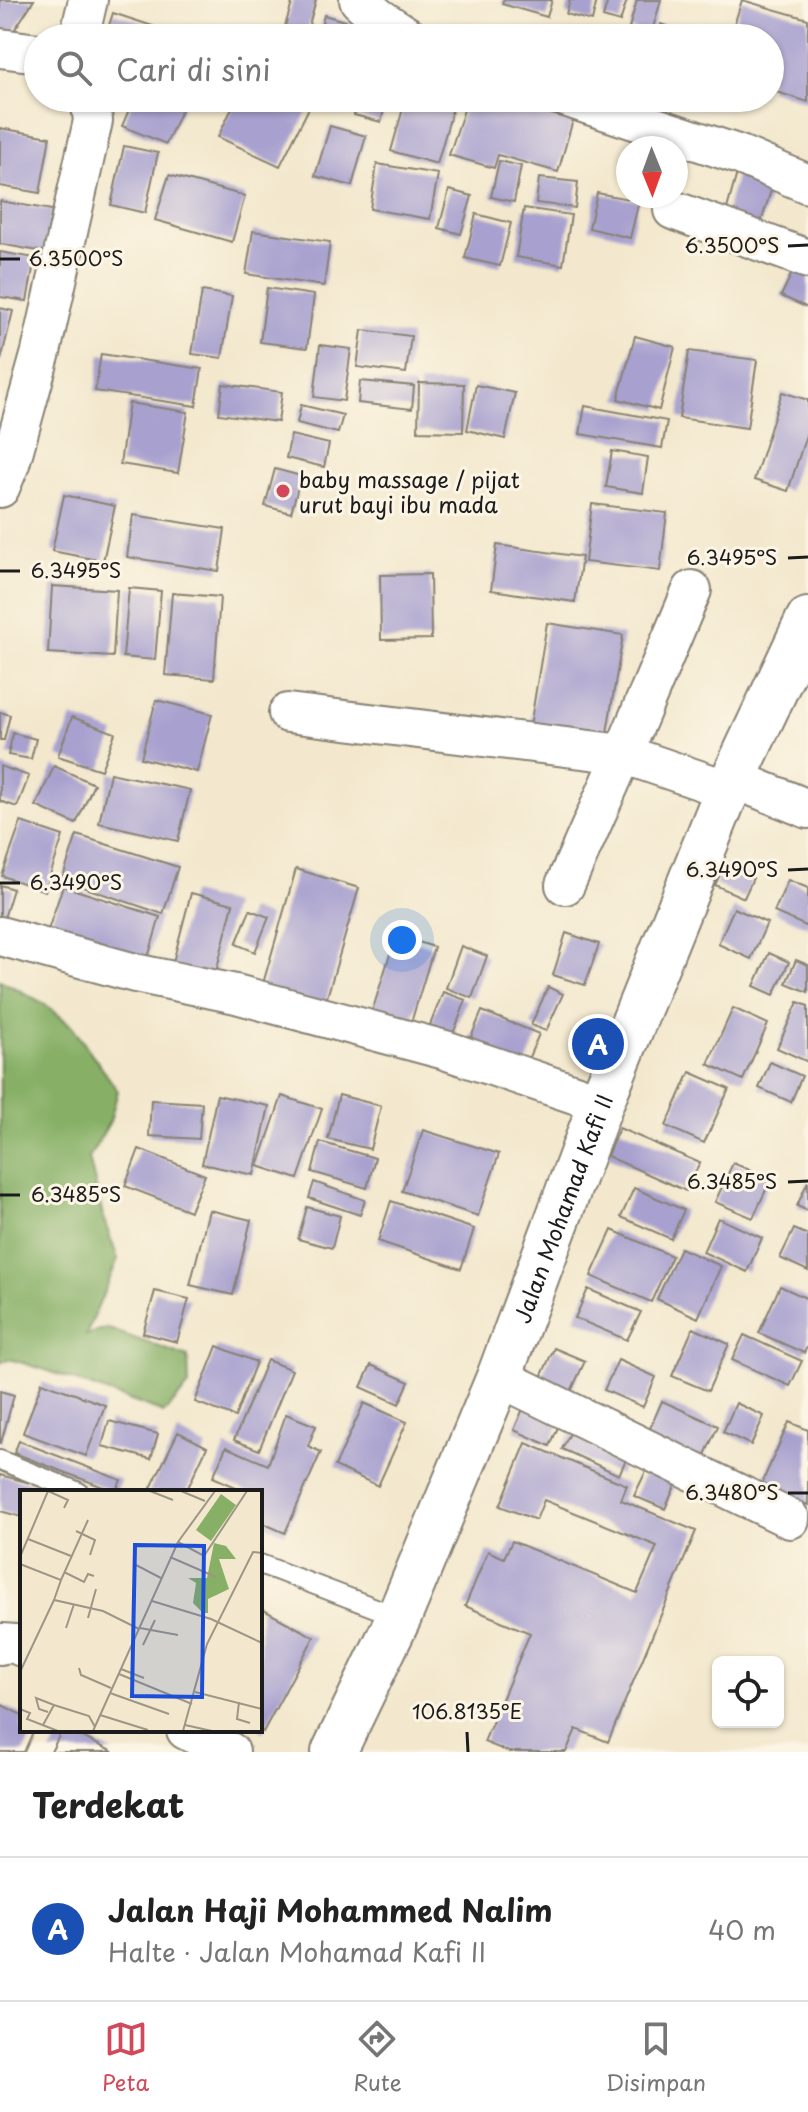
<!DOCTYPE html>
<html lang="id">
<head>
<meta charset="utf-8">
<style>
	:root { --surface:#fff; --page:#f6f6f6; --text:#222; --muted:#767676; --line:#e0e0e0; --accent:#d1495b }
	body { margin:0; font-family:"Playpen Sans",sans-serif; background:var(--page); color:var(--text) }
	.controls { position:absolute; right:24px; bottom:24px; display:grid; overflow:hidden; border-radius:12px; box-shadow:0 2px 6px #0004 }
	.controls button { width:72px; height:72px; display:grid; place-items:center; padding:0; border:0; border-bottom:2px solid var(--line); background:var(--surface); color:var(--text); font:40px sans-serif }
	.compass { position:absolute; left:616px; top:136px; width:72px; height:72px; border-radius:50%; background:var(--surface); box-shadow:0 2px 6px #0004; rotate:179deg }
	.you { position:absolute; left:402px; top:940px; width:28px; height:28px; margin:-20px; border:6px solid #fff; border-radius:50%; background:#1a73e8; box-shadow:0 0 0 12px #1a73e833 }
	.badge { display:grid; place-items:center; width:52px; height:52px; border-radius:50%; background:var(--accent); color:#fff; font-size:26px; font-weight:700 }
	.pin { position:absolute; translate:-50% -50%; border:4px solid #fff; box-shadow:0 2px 8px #0006 }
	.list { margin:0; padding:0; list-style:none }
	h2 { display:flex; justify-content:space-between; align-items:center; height:104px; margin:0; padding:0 32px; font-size:34px }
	h2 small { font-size:26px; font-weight:400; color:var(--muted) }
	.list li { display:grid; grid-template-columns:52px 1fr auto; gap:24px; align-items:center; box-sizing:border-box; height:144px; padding:0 32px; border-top:2px solid var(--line) }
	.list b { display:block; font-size:30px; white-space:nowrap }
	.list p { margin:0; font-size:26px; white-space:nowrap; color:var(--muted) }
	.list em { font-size:26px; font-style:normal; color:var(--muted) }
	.icon { flex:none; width:44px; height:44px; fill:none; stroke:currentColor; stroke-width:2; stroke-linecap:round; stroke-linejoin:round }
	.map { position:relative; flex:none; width:808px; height:1752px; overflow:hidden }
	.search { position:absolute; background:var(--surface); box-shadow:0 2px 6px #0004; left:24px; right:24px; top:24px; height:88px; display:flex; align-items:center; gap:20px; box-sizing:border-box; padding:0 28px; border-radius:44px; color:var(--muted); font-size:30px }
	.sheet { height:248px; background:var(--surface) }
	nav { display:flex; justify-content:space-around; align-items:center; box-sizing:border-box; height:112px; border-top:2px solid var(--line); background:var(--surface); font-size:22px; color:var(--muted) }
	nav a { display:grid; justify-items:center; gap:4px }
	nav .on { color:var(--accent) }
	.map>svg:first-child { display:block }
	.forest { fill:#87b066; stroke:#526641; stroke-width:2 }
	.building { fill:#a8a1cf }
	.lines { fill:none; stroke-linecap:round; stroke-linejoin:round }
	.lane-casing { stroke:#888274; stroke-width:22 }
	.street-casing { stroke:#888274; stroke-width:42 }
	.secondary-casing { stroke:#888274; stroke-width:48 }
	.lane { stroke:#fff; stroke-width:18 }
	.street { stroke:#fff; stroke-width:38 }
	.secondary { stroke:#fff; stroke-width:44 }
	.ticks { fill:none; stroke:#1c1c1c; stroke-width:3 }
	.poi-dot { fill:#d1495b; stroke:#fcf5e5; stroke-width:3 }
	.labels { text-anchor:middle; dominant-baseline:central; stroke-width:6; stroke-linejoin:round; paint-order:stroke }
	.poi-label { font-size:22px; fill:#1c1c1c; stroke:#fcf5e5; text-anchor:start }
	.street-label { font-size:22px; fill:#1c1c1c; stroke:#fcf5e5 }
	.inset-road { fill:none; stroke:#9d9686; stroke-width:2 }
	.view { fill:#1d4ed8; fill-opacity:0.15; stroke:#1d4ed8; stroke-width:4 }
	.inset-edge { fill:none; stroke:#1c1c1c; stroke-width:4 }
	.ticks-label { font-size:20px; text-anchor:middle; fill:#1c1c1c; stroke:#fcf5e5; stroke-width:6; stroke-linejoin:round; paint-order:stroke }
</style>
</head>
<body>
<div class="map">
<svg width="808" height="1752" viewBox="0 0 808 1752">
	<rect width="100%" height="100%" fill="#fcf5e5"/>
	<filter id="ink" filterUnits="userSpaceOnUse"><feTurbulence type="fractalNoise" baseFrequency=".0125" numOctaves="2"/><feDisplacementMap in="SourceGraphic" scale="16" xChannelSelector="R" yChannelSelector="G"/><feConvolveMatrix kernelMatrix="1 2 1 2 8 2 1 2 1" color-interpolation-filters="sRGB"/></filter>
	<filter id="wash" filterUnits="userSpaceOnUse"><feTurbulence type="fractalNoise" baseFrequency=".006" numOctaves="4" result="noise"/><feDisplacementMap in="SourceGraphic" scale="32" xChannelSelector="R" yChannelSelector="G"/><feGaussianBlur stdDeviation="1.8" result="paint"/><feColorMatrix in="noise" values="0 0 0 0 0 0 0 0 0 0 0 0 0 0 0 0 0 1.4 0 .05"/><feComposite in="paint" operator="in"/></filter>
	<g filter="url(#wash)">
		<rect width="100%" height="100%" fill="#f3e8cd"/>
		<path class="forest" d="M0,980L45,1004L72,1026L118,1091L110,1121L89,1158L104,1220L118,1259L86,1335L106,1328L188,1357L189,1386L164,1413L46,1370L9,1359L0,1363Z"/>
		<g id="blocks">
			<path class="building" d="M0,0H34L11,35L0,27Z
				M293,0H316L307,32L285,26Z
				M503,0H552L547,17L502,4Z
				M570,0H597L592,21L566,14Z
				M608,0H627L620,22L603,17Z
				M637,0H661L651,35L629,28Z
				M742,0L808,19V102L770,90V38H730Z
				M113,13L186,37V38H105Z
				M324,15L358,25L354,38H318Z
				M661,24L698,38H656Z
				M134,98H169L184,104L166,144L122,126Z
				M237,98H314L280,166L218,137Z
				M359,98H387L381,122L354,115Z
				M406,98H433L454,104L437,164L391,151Z
				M468,98H515L513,103L573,120L558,172L498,155L494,168L449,155Z
				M330,126L366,136L352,186L315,176Z
				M0,128L50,137L40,193L0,186Z
				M124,146L158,153L145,213L111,205Z
				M499,161L521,166L514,202L491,197Z
				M377,164L438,174L430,219L370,209Z
				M739,166L775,177L760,226L725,216Z
				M169,175L245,196L232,242L155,220Z
				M539,178L578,182L575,208L536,203Z
				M449,190L472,196L461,234L439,228Z
				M597,193L639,201L630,238L589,228Z
				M0,201L52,210L44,252L0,244Z
				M524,208L571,215L563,265L516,257Z
				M476,214L511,223L500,266L465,258Z
				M253,231L330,242L324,286L246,274Z
				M0,252L35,258L27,301L0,297Z
				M800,256L808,260V308L781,296Z
				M267,288L314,295L307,348L260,342Z
				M202,291L232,296L222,358L192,354Z
				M0,308L13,311L1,360H0Z
				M362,330L411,336L406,373L357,367Z
				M635,336L675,347L659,410L618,399Z
				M320,345L351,349L344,401L314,397Z
				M689,351L757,360L747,428L679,418Z
				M101,354L202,369L196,406L95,391Z
				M360,381L414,386L412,409L358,403Z
				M419,383L464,384L463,432L418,431Z
				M223,384L282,392L278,422L219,414Z
				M476,385L515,393L505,439L467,430Z
				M782,392L808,400V429L788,491L754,480Z
				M129,403L188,412L178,473L120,464Z
				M301,405L343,415L338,433L297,423Z
				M585,406L667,421L662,448L580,434Z
				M291,435L329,444L324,467L286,458Z
				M612,451L648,457L643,493L606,487Z
				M275,469L301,476L291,513L265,506Z
				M64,495L115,506L103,561L52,551Z
				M592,504L667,513L660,571L585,562Z
				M133,515L225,529L219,571L127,557Z
				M497,545L582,557L575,602L491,590Z
				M430,574L431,639L381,640L380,575Z
				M52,586L117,590L113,657L48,653Z
				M129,588L161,591L155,660L123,657Z
				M172,593L220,597L214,679L165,675Z
				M547,623L623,635L605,745L529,733Z
				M156,700L212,714L197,772L141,758Z
				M0,712L10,715L4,740H0Z
				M72,717L115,733L101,770L58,756Z
				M13,733L36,739L31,759L8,755Z
				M0,766L29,776L17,807L0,801Z
				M54,766L94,784L76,824L36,806Z
				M110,773L190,790L178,841L99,823Z
				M21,822L63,836L45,891L2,876Z
				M77,835L178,867L163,914L62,880Z
				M724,866L753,878L744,898L715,885Z
				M296,869L359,888L323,1011L260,994Z
				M788,880L808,888V927L774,912Z
				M0,885L13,889L1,928H0Z
				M63,886L160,917L147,961L48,930Z
				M191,893L233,904L215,976L172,966Z
				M734,908L767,923L751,959L718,944Z
				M250,910L269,917L255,952L236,944Z
				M566,933L599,944L585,985L553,975Z
				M396,935L434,947L410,1026L371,1015Z
				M461,946L487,956L472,998L446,988Z
				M769,953L789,962L774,995L754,986Z
				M796,960L808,965V992L786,983Z
				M548,987L563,994L546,1031L531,1025Z
				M443,992L466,1000L448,1047L425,1038Z
				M798,1002L808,1006V1062L777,1048Z
				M733,1008L768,1024L743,1080L708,1064Z
				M482,1011L539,1034L523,1071L466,1049Z
				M770,1062L802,1076L791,1102L759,1088Z
				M690,1072L729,1089L704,1143L666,1126Z
				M217,1095L269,1106L254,1175L202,1164Z
				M339,1095L381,1106L370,1149L328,1139Z
				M282,1096L322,1109L298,1179L258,1166Z
				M151,1100L202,1103L199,1139L149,1136Z
				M619,1128L700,1163L686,1191L607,1156Z
				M423,1130L499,1154L478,1216L402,1191Z
				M320,1142L375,1158L367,1188L312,1172Z
				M139,1149L205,1175L190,1211L125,1186Z
				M733,1163L771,1179L753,1218L715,1202Z
				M808,1181V1211L797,1206Z
				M314,1182L365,1200L360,1215L309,1198Z
				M634,1188L684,1210L671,1239L621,1217Z
				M391,1201L474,1229L461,1269L378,1241Z
				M307,1207L340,1216L332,1248L298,1239Z
				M209,1210L251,1220L233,1295L190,1285Z
				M718,1218L762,1238L747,1272L703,1252Z
				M794,1229L808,1235V1271L780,1258Z
				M612,1230L672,1256L651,1302L591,1276Z
				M680,1248L721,1266L698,1318L657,1299Z
				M780,1286L808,1299V1345L804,1353L759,1333Z
				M588,1289L641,1312L627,1340L575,1318Z
				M155,1291L189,1299L177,1342L143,1333Z
				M693,1328L729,1344L708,1391L672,1376Z
				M744,1335L802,1361L790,1386L732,1360Z
				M217,1346L256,1362L235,1417L195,1402Z
				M554,1348L585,1361L568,1398L538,1384Z
				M267,1360L292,1370L259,1450L234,1440Z
				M618,1360L656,1377L643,1407L604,1390Z
				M371,1365L409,1382L399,1404L361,1387Z
				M42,1382L105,1405L86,1456L23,1433Z
				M0,1391L14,1395L1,1443H0Z
				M662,1401L718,1426L700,1466L644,1442Z
				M364,1403L407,1422L378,1486L335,1466Z
				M736,1403L764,1416L751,1445L723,1432Z
				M525,1404L561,1420L550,1446L514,1430Z
				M286,1414L316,1426L308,1446L321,1452L285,1533L260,1522V1492H247L213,1477L226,1447L268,1465Z
				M109,1421L158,1434L151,1459L102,1446Z
				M576,1421L632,1446L619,1475L562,1449Z
				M789,1422L808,1430V1505L761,1485Z
				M178,1432L207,1447L186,1492H149Z
				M19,1441L121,1480L116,1492L14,1453Z
				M526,1443L627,1485L621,1500L696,1531L608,1742L576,1729L566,1752H509L484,1742L530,1633L465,1606L488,1551L504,1558L512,1541L637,1593L657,1546L544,1500L536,1520L500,1506Z
				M646,1471L676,1484L665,1509L634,1496Z
				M0,1475L61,1491L60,1492H22V1517L0,1511Z
				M260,1608L314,1637L263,1732L260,1730Z
				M0,1704L22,1715V1730H34L24,1752H0Z
				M62,1730H68L113,1752H51Z"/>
		</g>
	</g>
	<g filter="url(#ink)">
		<use href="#blocks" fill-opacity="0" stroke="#888274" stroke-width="2"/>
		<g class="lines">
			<defs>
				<path id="lane" d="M0,1460L79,1492
					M260,1564L399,1617"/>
				<path id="street" d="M359,0L378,17L410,38
					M79,38L88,0
					M0,48L38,53
					M568,98L740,155L808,184
					M673,210L808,259
					M0,488L10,464L41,352L93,121L90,98
					M288,713L623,754L728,790
					M734,779L808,809
					M565,885L623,754L692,590
					M0,936L135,973L236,994L445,1050L601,1103
					M499,1377L790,1519
					M0,1645L2,1643L15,1644L22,1647
					M186,1730L230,1752"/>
				<g id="secondary">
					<path id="s1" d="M334,1752L399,1617L499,1377L601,1103L722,803L808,620"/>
				</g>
			</defs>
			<use href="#lane" class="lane-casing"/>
			<use href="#street" class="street-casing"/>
			<use href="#secondary" class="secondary-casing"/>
			<use href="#lane" class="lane"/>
			<use href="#street" class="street"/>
			<use href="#secondary" class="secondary"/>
		</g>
	</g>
	<path class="ticks" d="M788,246L808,245M0,259H20M788,558L808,557M0,571H20M788,870L808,869M0,883H20M788,1182L808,1181M0,1195H20M788,1493H808M467,1732L468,1752"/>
	<circle class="poi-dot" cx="283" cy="491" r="8"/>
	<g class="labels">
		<g class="poi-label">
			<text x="299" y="478">baby massage / pijat<tspan x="299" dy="25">urut bayi ibu mada</tspan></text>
		</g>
		<g class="street-label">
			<text stroke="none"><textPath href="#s1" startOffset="590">Jalan Mohamad Kafi II</textPath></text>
		</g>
	</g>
	<g transform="translate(20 1490)">
		<rect width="242" height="242" fill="#f3e8cd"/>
		<path d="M201,4L216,15L191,51L176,40ZM194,53L206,56L216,69H199L209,99L188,109V123H183L173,113L176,93L168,88H187Z" fill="#87b066"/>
		<path class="inset-road" d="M28,1L48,10L44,18M130,1L153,10M161,1L185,11M56,41L75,50L70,65M8,49L51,66M158,52L184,66L227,1M0,67L28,1M150,67L196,87M0,74L41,90L34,110M116,75L141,88M44,82L64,92L68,84L74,86M41,90L68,30M132,111L191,129L242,153M68,128L76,99M46,138L54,114M120,138L158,145M123,155L135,130M59,178L61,185L91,198M101,179L124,188M0,182L34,110L83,121L119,139M99,184L172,214M175,202L242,219M90,203L149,224M219,212L217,229L230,233M0,219L10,223L7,229L38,241M28,222L19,219L16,208L34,215M80,225L128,240M23,235L34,215L69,226L75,237M165,235L192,241M73,241L158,52L195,1M163,241L187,154L233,62L242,63"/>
		<path class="view" d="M115,55L184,56L182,207L112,206Z"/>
		<rect width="242" height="242" class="inset-edge"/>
	</g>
	<g class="ticks-label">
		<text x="732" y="253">6.3500°S</text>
		<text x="76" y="266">6.3500°S</text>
		<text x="732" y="565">6.3495°S</text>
		<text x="76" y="578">6.3495°S</text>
		<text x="732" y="877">6.3490°S</text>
		<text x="76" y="890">6.3490°S</text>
		<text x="732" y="1189">6.3485°S</text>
		<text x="76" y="1202">6.3485°S</text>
		<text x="732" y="1500">6.3480°S</text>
		<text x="467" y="1719">106.8135°E</text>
	</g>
</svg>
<div class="controls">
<button><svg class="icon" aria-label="locate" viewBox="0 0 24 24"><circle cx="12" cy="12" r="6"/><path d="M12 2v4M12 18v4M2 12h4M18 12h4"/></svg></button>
</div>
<svg class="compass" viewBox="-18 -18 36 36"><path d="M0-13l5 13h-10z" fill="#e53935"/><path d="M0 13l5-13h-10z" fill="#767676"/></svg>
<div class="you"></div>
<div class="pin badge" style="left:598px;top:1044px;background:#1a4fb4">A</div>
<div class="search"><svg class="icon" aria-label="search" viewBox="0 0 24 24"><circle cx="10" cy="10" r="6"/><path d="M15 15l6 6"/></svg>Cari di sini</div>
</div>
<section class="sheet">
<h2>Terdekat<small></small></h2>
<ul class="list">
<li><span class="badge" style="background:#1a4fb4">A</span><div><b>Jalan Haji Mohammed Nalim</b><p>Halte · Jalan Mohamad Kafi II</p></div><em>40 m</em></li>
</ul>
</section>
<nav>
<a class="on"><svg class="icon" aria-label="map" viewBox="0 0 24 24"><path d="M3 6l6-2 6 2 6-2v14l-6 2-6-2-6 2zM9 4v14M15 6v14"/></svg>Peta</a>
<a><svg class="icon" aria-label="directions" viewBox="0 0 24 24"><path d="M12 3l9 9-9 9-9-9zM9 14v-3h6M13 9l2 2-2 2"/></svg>Rute</a>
<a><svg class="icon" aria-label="saved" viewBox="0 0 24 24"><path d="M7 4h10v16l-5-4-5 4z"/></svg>Disimpan</a>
</nav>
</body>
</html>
